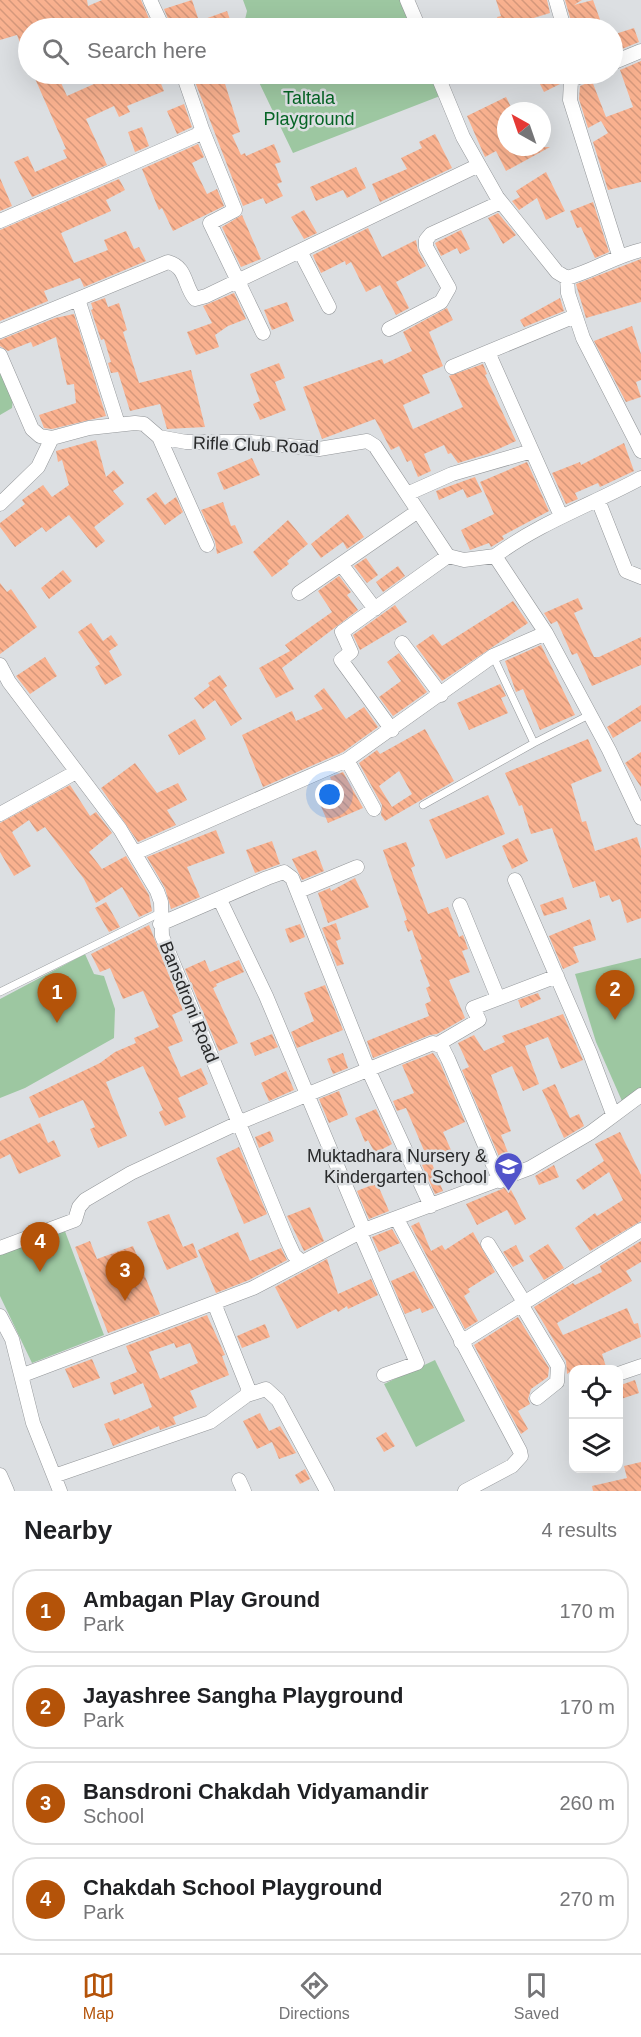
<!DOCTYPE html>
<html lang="en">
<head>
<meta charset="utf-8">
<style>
	:root { --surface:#fff; --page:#f2f2f2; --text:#202124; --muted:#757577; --line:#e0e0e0; --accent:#b45309 }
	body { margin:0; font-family:Helvetica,sans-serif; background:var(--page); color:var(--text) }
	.controls { position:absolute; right:18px; bottom:18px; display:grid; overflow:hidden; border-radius:12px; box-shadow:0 6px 24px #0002 }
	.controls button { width:54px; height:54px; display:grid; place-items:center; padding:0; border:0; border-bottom:2px solid var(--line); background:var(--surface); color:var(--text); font:30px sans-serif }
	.compass { position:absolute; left:497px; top:102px; width:54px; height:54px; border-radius:50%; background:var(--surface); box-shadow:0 6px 24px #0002; rotate:320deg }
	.you { position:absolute; left:330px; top:795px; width:21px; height:21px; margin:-15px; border:4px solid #fff; border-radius:50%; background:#1a73e8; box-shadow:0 0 0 9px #1a73e833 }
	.badge { display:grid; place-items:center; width:39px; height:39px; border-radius:50%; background:var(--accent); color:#fff; font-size:20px; font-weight:700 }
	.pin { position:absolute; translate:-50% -50px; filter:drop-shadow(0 2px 3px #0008) }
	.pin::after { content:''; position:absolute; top:32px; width:21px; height:18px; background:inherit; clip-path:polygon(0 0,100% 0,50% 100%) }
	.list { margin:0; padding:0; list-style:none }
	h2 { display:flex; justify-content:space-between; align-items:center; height:78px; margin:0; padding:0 24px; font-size:26px }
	h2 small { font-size:20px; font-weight:400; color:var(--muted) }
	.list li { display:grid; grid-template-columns:39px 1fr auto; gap:18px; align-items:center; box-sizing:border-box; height:84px; margin:0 12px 12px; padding:0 12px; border:2px solid var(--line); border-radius:24px }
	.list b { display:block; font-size:22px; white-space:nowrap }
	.list p { margin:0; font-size:20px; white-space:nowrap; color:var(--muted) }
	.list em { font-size:20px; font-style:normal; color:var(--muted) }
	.icon { flex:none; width:33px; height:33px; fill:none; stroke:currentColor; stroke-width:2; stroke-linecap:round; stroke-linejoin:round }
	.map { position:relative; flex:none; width:641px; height:1491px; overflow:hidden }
	.search { position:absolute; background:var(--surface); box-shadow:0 6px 24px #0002; left:18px; right:18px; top:18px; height:66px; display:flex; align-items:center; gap:15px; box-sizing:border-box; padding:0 21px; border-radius:33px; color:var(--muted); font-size:22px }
	.sheet { height:462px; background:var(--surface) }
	nav { display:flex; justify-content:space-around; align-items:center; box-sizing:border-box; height:84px; border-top:2px solid var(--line); background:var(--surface); font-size:16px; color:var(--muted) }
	nav a { display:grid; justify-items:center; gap:3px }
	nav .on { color:var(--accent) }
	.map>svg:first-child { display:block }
	.park { fill:#9dc7a1 }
	.building { fill:url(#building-back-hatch); fill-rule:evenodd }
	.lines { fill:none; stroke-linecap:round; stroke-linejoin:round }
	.lane-casing { stroke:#939699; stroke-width:8 }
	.street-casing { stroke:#939699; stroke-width:15 }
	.lane { stroke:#fff; stroke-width:7 }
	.street { stroke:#fff; stroke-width:14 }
	.labels { text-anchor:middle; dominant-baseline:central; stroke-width:5; stroke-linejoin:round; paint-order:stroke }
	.park-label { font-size:18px; fill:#056425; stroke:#dcdfe2 }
	.street-label { font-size:18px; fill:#28292a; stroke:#dcdfe2 }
	.poi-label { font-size:18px; fill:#28292a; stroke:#dcdfe2; text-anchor:end }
</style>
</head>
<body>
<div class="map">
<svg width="641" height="1491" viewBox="0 0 641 1491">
	<defs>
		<pattern id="building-back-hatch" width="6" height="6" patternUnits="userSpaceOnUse" patternTransform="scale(1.5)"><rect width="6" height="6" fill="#f9b18f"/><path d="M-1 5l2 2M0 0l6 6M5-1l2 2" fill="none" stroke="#d5987c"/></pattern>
	</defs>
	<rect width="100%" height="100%" fill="#dcdfe2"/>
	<path class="park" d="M243,0H403L414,28H243L247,11Z
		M255,74H432L440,96L293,153Z
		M0,366L13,398L12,408L0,415Z
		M85,954L94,974L104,976L115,1009L114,1038L25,1088L0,1098V999Z
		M641,958V1089L622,1101L596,1042L575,974Z
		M63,1226L104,1335L32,1363L0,1296V1248Z
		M435,1360L465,1421L416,1447L384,1384Z"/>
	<path class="building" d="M0,0H87L88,6L102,0H141L153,28H128L124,18L100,28H72L69,21L44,28H28V63L17,35L0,40Z
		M192,0L199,21L227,11L233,28H172L164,9Z
		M496,0H547L550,13L501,28L497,17L501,16Z
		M565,0H582L574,5L593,0L603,28H573Z
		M634,28L639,42L612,53V35Z
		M641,61V182L608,190L593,142L608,133L601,121L588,128L579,99L580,86L592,81L606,117L633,107L620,70Z
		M33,74H57L67,96L103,80L100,74H157L164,91L127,106L130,112L119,117L114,106L86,119L107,165L32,197L14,162L28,156L35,172L67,158L63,150L66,149Z
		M192,74H222L240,132L232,135L241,155L245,153L246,156L274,144L281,162L275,164L282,182L277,184L283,196L266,204L263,198L243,206Z
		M535,74H565L562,83L544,92Z
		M506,97L513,111H506V147H550L506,171L496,151L485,157L467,116Z
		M184,104L192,127L177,134L167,111Z
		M142,127L149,146L135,152L128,132Z
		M435,134L452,168L380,202L372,184L407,169L401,158L422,148L419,142Z
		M198,144L204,157L192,163L207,194L217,189L224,206L173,231L162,208L159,210L142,169Z
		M356,167L366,188L347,198L343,190L316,201L310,187Z
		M546,172L565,211L546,220L537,198L519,210L512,201L520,197L516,191Z
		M0,178L12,206L0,211Z
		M119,179L125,190L106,200L111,211L61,233L74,263L108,250L104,240L126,231L134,249L139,247L146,261L84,287L80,278L44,291L48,301L0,321V230Z
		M593,202L609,252L595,258L581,227L577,228L570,211Z
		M304,210L317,233L304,239L291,217Z
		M498,213L516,235L503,244L488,218Z
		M242,215L261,259L241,267L222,227Z
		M368,228L382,257L416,240L418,251L426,266L396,282L409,308L396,315L380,285L366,292L351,262L346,265L345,261L321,273L314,258L313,255Z
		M461,230L470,249L460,254L457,248L441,256L435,243Z
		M641,259V302L586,318L576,284Z
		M234,293L246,319L228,326L215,335L219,347L196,355L187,332L212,323L203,306Z
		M105,298L108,307L119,303L127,330L123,332L139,383L191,370L205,427L167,429L160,404L130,411L118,372L111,373L108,363L111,362L104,339L101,340L91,310L93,309L91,303Z
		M560,298L564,311L524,327L520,320Z
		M287,302L294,321L272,330L264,310Z
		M447,308L453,320L429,332L443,366L422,375L430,393L403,405L413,429L463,407L449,376L483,364L487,374L485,375L516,441L487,454L458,463L451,453L448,454L444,445L424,454L431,471L418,477L411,460L407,462L399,446L391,450L375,419L322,439L303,387L382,359L384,364L412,351L403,332Z
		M74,314L106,416L52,429L44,428L39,415L76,403L74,384L67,385L56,337L33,347L31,342L8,351L0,346V340L55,318Z
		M632,326L641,354V380L636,382L641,397L626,402L594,341Z
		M279,363L285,378L275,382L286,410L260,420L253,404L260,401L250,374Z
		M96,440L106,477L114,470L124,483L113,491L124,504L94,527L105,541L96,548L69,515L46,532L42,527L15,547L0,527V523L25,504L22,500L43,485L52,497L69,485L62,460L58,462L56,451Z
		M624,443L634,471L600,487L598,483L575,493L578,499L566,504L552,473L580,462L581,465Z
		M252,458L260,475L224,490L217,473Z
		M527,462L549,511L502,536L504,539L496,544L491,547L489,543L470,550L461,530L494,514L480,482Z
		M475,477L482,492L467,498L463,489L439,500L436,491Z
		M156,492L165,505L176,497L183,512L165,525L146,499Z
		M223,502L231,526L235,525L243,543L217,554L215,541L201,510Z
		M348,514L364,537L347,549L343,542L321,558L311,544Z
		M288,520L308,544L287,561L289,564L272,577L253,552Z
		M366,558L378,575L367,583L354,566Z
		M398,566L405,576L383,592L376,582Z
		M63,570L72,581L49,599L41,588Z
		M339,576L351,592L347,595L358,610L282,668L294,689L276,698L259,668L290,651L285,645L332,612L318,591Z
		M0,583L7,592L11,589L37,627L0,654Z
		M578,598L583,609L574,613L594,657H599L641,637V665L592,686L577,653L572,655L557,621L551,624L544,613Z
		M513,601L528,623L442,681L416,646L433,634L442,646Z
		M395,605L407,622L360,650L353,635Z
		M91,623L103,641L111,635L118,645L109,651L122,675L105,685L95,667L100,664L78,632Z
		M541,645L575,715L540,730L523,689L516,692L505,661Z
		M399,653L427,692L393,716L379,697L401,681L387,662Z
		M45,657L57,676L30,694L16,676Z
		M220,675L227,686L223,689L242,719L231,726L215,700L203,709L194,698L210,686L208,683Z
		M500,684L506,696L501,698L508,713L469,730L457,703Z
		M324,688L346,719L364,707L378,727L343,752L263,787L242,735L292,711L296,721L323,709L314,696Z
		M641,705V721L613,738L607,727Z
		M195,719L206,739L179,755L168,735Z
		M425,729L454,781L385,821L381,815L382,805L359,763L377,750L380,754ZM399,771L412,794L392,807L379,786Z
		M588,739L602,771L571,784L582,822L586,821L595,851L637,837L641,850V918L627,923L620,899L612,902L609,895L600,898L595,881L573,888L552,828L531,834L522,805L519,806L505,773Z
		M641,752V787L625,763Z
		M135,763L157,793L178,783L187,800L167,810L176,825L138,842L101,788Z
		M343,772L363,808L328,823L315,792L333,784L330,777Z
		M70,785L90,816L96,812L112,833L89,852L102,869L126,856L149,895L152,911L139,917L122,887L96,903L84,879L45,827L37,832L29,820L12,832L31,866L14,876L0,852V823Z
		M488,795L505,834L446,859L429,820Z
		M216,830L225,853L187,867L200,897L171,909L165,888L147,857Z
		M518,838L528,861L512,869L502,846Z
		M272,841L280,864L255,873L246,850Z
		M406,842L415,866L411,868L428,914L448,907L459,937L463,935L468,949L462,951L470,972L449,980L465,1018L437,1034L430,1035L373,1058L367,1041L429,1016L425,1004L431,1001L426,988L430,986L420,960L422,959L412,930L408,932L404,921L407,920L383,850Z
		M316,850L324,871L302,880L292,859Z
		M355,878L369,907L328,923L318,893L330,888L331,891Z
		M563,897L567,909L544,916L540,905Z
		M106,902L120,927L109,932L95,908Z
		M590,919L596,940L573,947L579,962L563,969L549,936Z
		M336,923L341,939L336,941L344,964L337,966L322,928Z
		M300,924L305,937L290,943L285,929Z
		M149,925L183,1010L172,1015L183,1041L168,1047L181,1077L201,1068L208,1084L178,1098L186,1117L165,1126L159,1112L163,1110L143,1066L106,1082L127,1136L98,1148L90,1129L95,1127L83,1100L39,1118L29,1097L100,1063L115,1052L136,1043L134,1038L159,1027L143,991L123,999L110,968L100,972L91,954Z
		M205,960L210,972L239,960L244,972L216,984L217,986L213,988L238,1043L219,1051L185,969Z
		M325,985L343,1030L297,1048L291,1032L314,1021L304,993Z
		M538,993L541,999L521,1008L518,1000Z
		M563,1014L583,1060L561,1069L548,1037L525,1046L539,1084L523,1091L512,1066L491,1075L511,1131L501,1135L513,1165L504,1168L462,1070L469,1067L458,1043L474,1035L484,1051L505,1042L502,1036Z
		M272,1034L278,1047L255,1056L250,1043Z
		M343,1053L348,1068L333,1074L327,1059Z
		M433,1053L440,1063L465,1122L443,1132L451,1150L428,1160L406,1108L397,1111L393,1101L414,1093L402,1065Z
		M286,1071L294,1090L269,1101L261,1083Z
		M555,1084L570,1118L579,1114L584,1126L564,1138L542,1090Z
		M339,1091L348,1115L329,1123L319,1099Z
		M376,1109L392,1144L375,1153L368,1140L365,1142L355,1118Z
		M40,1123L48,1143L54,1140L61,1156L19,1174L10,1154L0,1159V1141Z
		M270,1131L274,1141L259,1148L255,1137Z
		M620,1132L641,1175V1221L590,1251L575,1228L595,1213L597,1216L623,1200L609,1172L583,1190L576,1180L604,1161L595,1144Z
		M239,1147L267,1214L244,1224L216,1158Z
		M431,1161L443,1191L435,1194L422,1165Z
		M554,1165L559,1177L539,1185L535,1176Z
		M377,1183L389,1211L369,1219L357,1191Z
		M509,1186L526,1219L515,1225L507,1210L477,1225L466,1204Z
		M310,1207L324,1241L304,1251L287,1216Z
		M169,1214L183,1247L193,1243L198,1257L167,1270L147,1222Z
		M419,1222L431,1251L442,1245L445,1250L473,1232L495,1272L468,1289L470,1292L464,1296L478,1321L465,1329L411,1226Z
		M392,1229L400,1243L379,1252L372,1237Z
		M238,1232L250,1261L281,1248L287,1260L249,1280L216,1293L198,1250Z
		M90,1241L97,1259L133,1246L160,1314L108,1333L75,1247Z
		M641,1241V1262L626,1271L632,1281L557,1323L563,1335L627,1308L634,1324L638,1323L641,1337L602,1354L607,1370H573L567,1374L566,1361L534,1307L573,1283L575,1285L602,1272L600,1266Z
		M548,1244L564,1268L544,1280L529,1256Z
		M516,1245L524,1261L513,1267L503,1252Z
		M327,1259L338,1294L371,1279L378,1295L348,1309L347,1306L338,1312L336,1309L297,1329L275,1287Z
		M414,1271L434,1308L422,1313L420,1308L405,1314L391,1281Z
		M207,1315L225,1355L222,1356L229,1375L190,1391L197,1407L173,1417L176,1424L160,1430L159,1426L113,1446L104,1424L119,1418L120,1421L152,1407L143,1383L114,1395L110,1383L137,1372L126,1346ZM174,1343L176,1348L190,1343L198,1363L160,1379L149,1352Z
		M518,1317L549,1368L548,1377L531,1389L528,1399L530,1404L518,1411L528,1429L521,1434L474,1345Z
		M265,1324L270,1337L242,1348L237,1336Z
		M92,1359L100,1378L73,1388L65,1369Z
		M635,1380L639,1393L618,1400V1386Z
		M260,1413L269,1431L280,1426L296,1453L279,1459L272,1442L257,1449L243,1421Z
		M386,1432L395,1446L384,1452L376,1438Z
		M641,1462V1491H593L592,1486L627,1478L624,1466Z
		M305,1469L310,1479L300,1484L295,1475Z"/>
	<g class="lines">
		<defs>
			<path id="lane" d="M493,656L534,743L589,715
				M423,805L534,743
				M0,992L160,913"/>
			<path id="street" d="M150,0L163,28
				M407,0L419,28
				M556,0L564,28
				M612,63L641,51
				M437,74L463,137L497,197L557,272L567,278C593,271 615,256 641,250
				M586,74L571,80L570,100L619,255
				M202,129L235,210L210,223L263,333
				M0,221L197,135L202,129L200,123L183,74
				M300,251L329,307
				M567,278L568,293L583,338L641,451
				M78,299L118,424
				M389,329L441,302L449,288L426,247V240L431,234L501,202
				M0,331L168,262C187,267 184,286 195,299L206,296L479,165
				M488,352L561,516
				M0,355L32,429L40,436L52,438L89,428L135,423L144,424L159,437L186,442H251L319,449L367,441L375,446L448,556L464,560L495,556L546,633L609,750L641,818
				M452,367L575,316
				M159,437L207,545
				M407,494L452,474L532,451
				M598,500L626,571L641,577
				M0,504L38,467L52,438
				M495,556C541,522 591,505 641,478
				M341,564L375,609
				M299,593L418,511
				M402,643L441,695
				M0,665L9,682L120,829L157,891L161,902L162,936L287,1240L294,1255L302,1262
				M392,730L341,660L351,652L342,632L448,556
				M374,809L347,760L493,656L546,633
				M0,814L76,772
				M135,853L347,760
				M515,880L590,1053L613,1114
				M299,891L357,867
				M220,900L266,996L364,1230
				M460,905L498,998
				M160,924L267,878L284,872L292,878L368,1069L431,1206
				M438,1044L479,1020L473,1008L557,976
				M397,1219L520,1451L521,1456L512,1466L465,1491
				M360,1232L417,1363L384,1375
				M488,1244L524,1302
				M0,1248L75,1220L79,1207L85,1200L131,1173L238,1123L433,1043L442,1047L448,1059L500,1181
				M521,1304L558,1366L557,1382L537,1398
				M0,1316L12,1339L33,1423L60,1491
				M461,1342L641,1230
				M618,1374L641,1366
				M23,1375L253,1288L364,1230L530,1168L590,1133L641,1095
				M247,1395L266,1389L278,1400L327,1491
				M0,1475L7,1491
				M54,1476L210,1422L247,1395L248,1388L214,1303
				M239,1480L244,1491"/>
		</defs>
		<use href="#lane" class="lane-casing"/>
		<use href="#street" class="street-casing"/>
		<use href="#lane" class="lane"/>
		<use href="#street" class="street"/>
	</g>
	<defs>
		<symbol id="school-pin" viewBox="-11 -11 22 30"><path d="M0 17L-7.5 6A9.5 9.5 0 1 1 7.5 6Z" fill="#5153ca" stroke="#dcdfe2"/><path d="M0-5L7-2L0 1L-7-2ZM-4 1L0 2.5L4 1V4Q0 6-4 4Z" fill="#fff"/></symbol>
	</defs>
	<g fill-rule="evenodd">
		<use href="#school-pin" x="492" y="1150" width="33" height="45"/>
	</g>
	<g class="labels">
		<g class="park-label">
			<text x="309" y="98">Taltala<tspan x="309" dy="21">Playground</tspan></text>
		</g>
		<g class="street-label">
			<text transform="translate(256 445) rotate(2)">Rifle Club Road</text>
			<text transform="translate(189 1002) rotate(68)">Bansdroni Road</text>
		</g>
		<g class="poi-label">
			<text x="487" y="1156">Muktadhara Nursery &amp;<tspan x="487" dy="21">Kindergarten School</tspan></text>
		</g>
	</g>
</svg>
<div class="controls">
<button><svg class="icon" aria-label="locate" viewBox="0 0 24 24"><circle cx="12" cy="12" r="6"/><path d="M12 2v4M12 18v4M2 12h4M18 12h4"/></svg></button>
<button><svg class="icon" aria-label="layers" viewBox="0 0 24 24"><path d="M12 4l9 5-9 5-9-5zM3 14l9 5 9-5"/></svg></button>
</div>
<svg class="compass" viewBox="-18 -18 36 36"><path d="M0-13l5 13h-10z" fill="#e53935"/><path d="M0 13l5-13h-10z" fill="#757577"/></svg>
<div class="you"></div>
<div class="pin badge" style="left:57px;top:1023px">1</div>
<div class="pin badge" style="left:615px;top:1020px">2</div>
<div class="pin badge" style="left:125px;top:1301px">3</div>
<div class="pin badge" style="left:40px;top:1272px">4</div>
<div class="search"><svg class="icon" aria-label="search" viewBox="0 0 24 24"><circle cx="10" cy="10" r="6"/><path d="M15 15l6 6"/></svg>Search here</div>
</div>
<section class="sheet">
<h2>Nearby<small>4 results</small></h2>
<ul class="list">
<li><span class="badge">1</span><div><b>Ambagan Play Ground</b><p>Park</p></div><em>170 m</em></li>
<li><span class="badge">2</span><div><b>Jayashree Sangha Playground</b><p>Park</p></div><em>170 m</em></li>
<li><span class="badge">3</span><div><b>Bansdroni Chakdah Vidyamandir</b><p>School</p></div><em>260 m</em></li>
<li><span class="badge">4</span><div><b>Chakdah School Playground</b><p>Park</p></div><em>270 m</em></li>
</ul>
</section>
<nav>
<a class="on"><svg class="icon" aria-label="map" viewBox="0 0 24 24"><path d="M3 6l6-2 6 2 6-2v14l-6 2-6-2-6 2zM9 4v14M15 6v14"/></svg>Map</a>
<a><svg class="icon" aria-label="directions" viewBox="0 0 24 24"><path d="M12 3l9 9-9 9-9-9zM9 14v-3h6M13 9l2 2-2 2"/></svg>Directions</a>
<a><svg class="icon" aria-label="saved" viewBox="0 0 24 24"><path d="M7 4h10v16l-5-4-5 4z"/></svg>Saved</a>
</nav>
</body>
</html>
